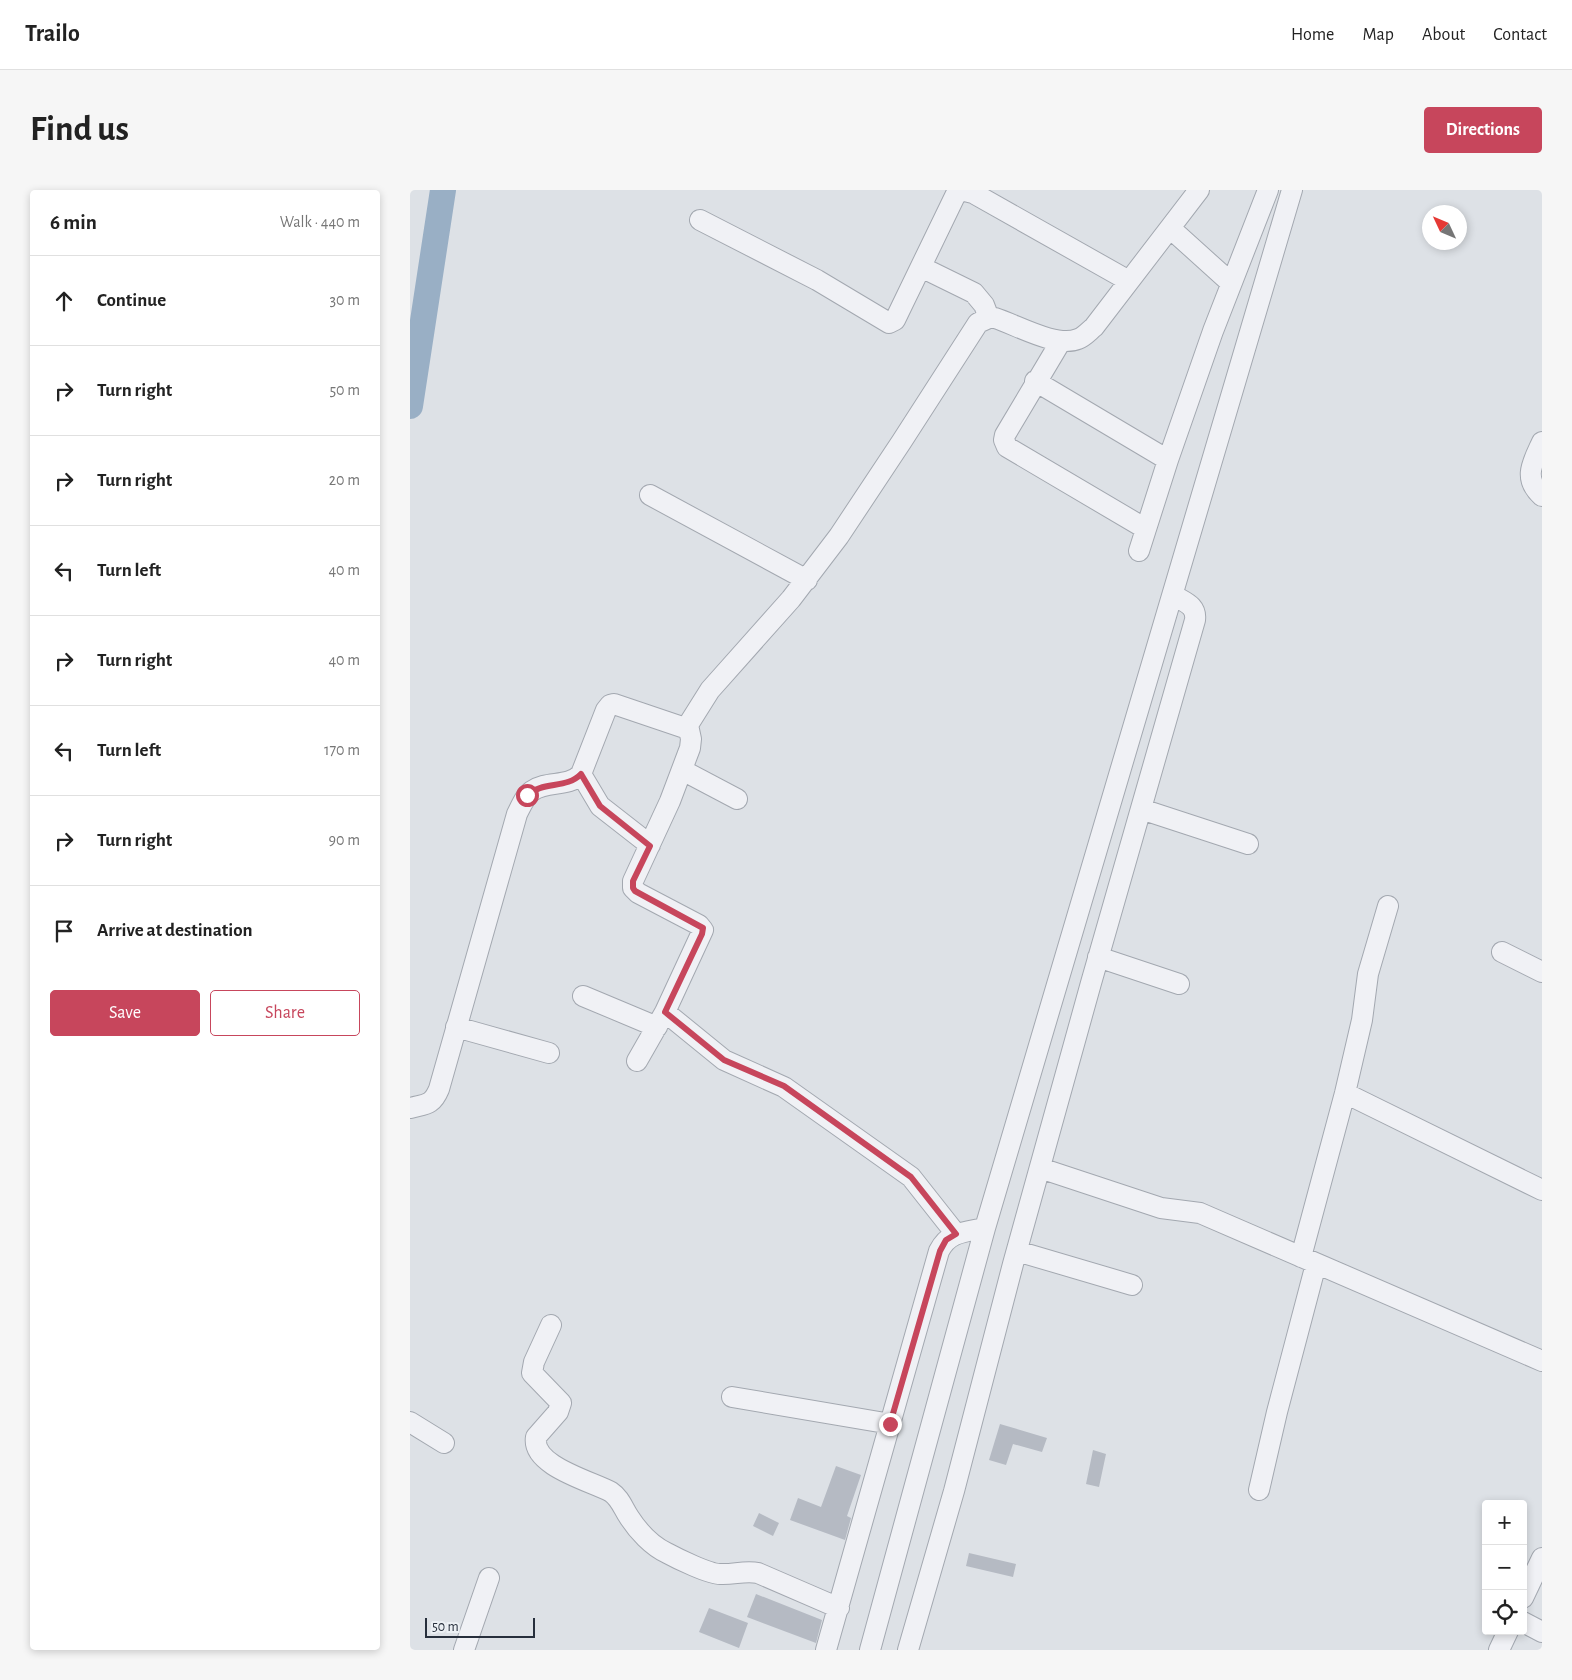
<!DOCTYPE html>
<html lang="en">
<head>
<meta charset="utf-8">
<style>
	:root { --surface:#fff; --page:#f6f6f6; --text:#222; --muted:#767676; --line:#e0e0e0; --accent:#c7465c }
	body { margin:0; font-family:"Alegreya Sans",sans-serif; background:var(--page); color:var(--text) }
	.controls { position:absolute; right:15px; bottom:15px; display:grid; overflow:hidden; border-radius:5px; box-shadow:0 2px 8px #0003 }
	.controls button { width:45px; height:45px; display:grid; place-items:center; padding:0; border:0; border-bottom:1px solid var(--line); background:var(--surface); color:var(--text); font:25px sans-serif }
	.compass { position:absolute; left:1012px; top:15px; width:45px; height:45px; border-radius:50%; background:var(--surface); box-shadow:0 2px 8px #0003; rotate:314deg }
	.scale { position:absolute; left:15px; bottom:12px; width:110px; box-sizing:border-box; padding-left:5px; border:2px solid #272f3c; border-top:0; font-size:14px; line-height:18px; white-space:nowrap; color:#272f3c; -webkit-text-stroke:4px #ecf0f4; paint-order:stroke }
	.stop { position:absolute; width:15px; height:15px; margin:-11px; border:4px solid #c7465c; border-radius:50%; background:#fff }
	.stop.end { background:#c7465c; border-color:#fff; box-shadow:0 1px 5px #0008 }
	.list { margin:0; padding:0; list-style:none }
	h2 { display:flex; justify-content:space-between; align-items:center; height:65px; margin:0; padding:0 20px; font-size:21px }
	h2 small { font-size:16px; font-weight:400; color:var(--muted) }
	.list li { display:grid; grid-template-columns:32px 1fr auto; gap:15px; align-items:center; box-sizing:border-box; height:90px; padding:0 20px; border-top:1px solid var(--line) }
	.list b { display:block; font-size:19px; white-space:nowrap }
	.list em { font-size:16px; font-style:normal; color:var(--muted) }
	.actions { display:flex; gap:10px; padding:15px 20px }
	.actions a { flex:1; padding:11px 0; border:1px solid var(--accent); border-radius:5px; text-align:center; font-size:18px; color:var(--accent) }
	.actions .main { background:var(--accent); color:#fff }
	.icon { flex:none; width:28px; height:28px; fill:none; stroke:currentColor; stroke-width:2; stroke-linecap:round; stroke-linejoin:round }
	.map { position:relative; flex:none; width:1132px; height:1460px; overflow:hidden; border-radius:5px }
	header { display:flex; align-items:center; gap:30px; box-sizing:border-box; height:70px; padding:0 25px; background:var(--surface); border-bottom:1px solid var(--line) }
	header strong { font-size:24px }
	nav { display:flex; gap:28px; margin-inline-start:auto; font-size:18px }
	.intro { display:flex; align-items:center; justify-content:space-between; box-sizing:border-box; height:120px; padding:0 30px }
	h1 { margin:0; font-size:35px }
	.button { padding:12px 22px; border-radius:5px; background:var(--accent); color:#fff; font-size:18px; font-weight:700 }
	main { display:flex; gap:30px; padding:0 30px }
	aside { flex:1; background:var(--surface); border-radius:5px; box-shadow:0 2px 8px #0003 }
	.map>svg:first-child { display:block }
	.lines { fill:none; stroke-linecap:round; stroke-linejoin:round }
	.river { stroke:#99afc5; stroke-width:26 }
	.building { fill:#b5bac3 }
	.minor-casing { stroke:#a3a8b0; stroke-width:22 }
	.minor { stroke:#f0f1f5; stroke-width:20 }
	.route { stroke:#c7465c; stroke-width:6 }
</style>
</head>
<body>
<header>
<strong>Trailo</strong>
<nav><a>Home</a><a>Map</a><a>About</a><a>Contact</a></nav>
</header>
<div class="intro"><h1>Find us</h1><a class="button">Directions</a></div>
<main>
<aside>
<h2>6 min<small>Walk · 440 m</small></h2>
<ul class="list">
<li><svg class="icon" aria-label="ahead" viewBox="0 0 24 24"><path d="M12 20V5M6 11l6-6 6 6"/></svg><div><b>Continue</b></div><em>30 m</em></li>
<li><svg class="icon" aria-label="right" viewBox="0 0 24 24"><path d="M7 20v-9h11M14 6l5 5-5 5"/></svg><div><b>Turn right</b></div><em>50 m</em></li>
<li><svg class="icon" aria-label="right" viewBox="0 0 24 24"><path d="M7 20v-9h11M14 6l5 5-5 5"/></svg><div><b>Turn right</b></div><em>20 m</em></li>
<li><svg class="icon" aria-label="left" viewBox="0 0 24 24"><path d="M17 20v-9H6M10 6l-5 5 5 5"/></svg><div><b>Turn left</b></div><em>40 m</em></li>
<li><svg class="icon" aria-label="right" viewBox="0 0 24 24"><path d="M7 20v-9h11M14 6l5 5-5 5"/></svg><div><b>Turn right</b></div><em>40 m</em></li>
<li><svg class="icon" aria-label="left" viewBox="0 0 24 24"><path d="M17 20v-9H6M10 6l-5 5 5 5"/></svg><div><b>Turn left</b></div><em>170 m</em></li>
<li><svg class="icon" aria-label="right" viewBox="0 0 24 24"><path d="M7 20v-9h11M14 6l5 5-5 5"/></svg><div><b>Turn right</b></div><em>90 m</em></li>
<li><svg class="icon" aria-label="arrive" viewBox="0 0 24 24"><path d="M6 21V4h12l-3 4 3 4H6"/></svg><div><b>Arrive at destination</b></div></li>
</ul>
<div class="actions"><a class="main">Save</a><a>Share</a></div>
</aside>
<div class="map">
<svg width="1132" height="1460" viewBox="0 0 1132 1460">
	<rect width="100%" height="100%" fill="#dde1e6"/>
	<g class="lines">
		<path class="river" d="M0,216L33,0"/>
	</g>
	<path class="building" d="M590,1234L637,1248L632,1262L603,1254L596,1275L579,1270Z
		M683,1260L696,1264L689,1297L676,1294Z
		M426,1276L451,1285L437,1326L441,1328L435,1350L380,1330L388,1308L411,1317Z
		M349,1323L369,1333L363,1346L343,1336Z
		M559,1363L606,1374L603,1387L556,1376Z
		M346,1404L412,1430L406,1453L337,1427Z
		M299,1418L338,1433L329,1458L289,1442Z"/>
	<g class="lines">
		<defs>
			<path id="minor" d="M290,30L407,90L479,133L485,130L545,6L551,0L563,3L719,91
				M760,38L821,93
				M511,77L564,103L574,115L579,128
				M651,151L595,245L594,250L597,257L736,339
				M625,191L758,270
				M1132,252C1123,272 1112,288 1132,306
				M240,305L397,390
				M729,361L758,270L803,141L858,0
				M272,580L327,609
				M171,584L190,616L240,655
				M731,619L838,654
				M1092,762L1132,782
				M688,767L769,794
				M173,806L247,837
				M255,822L314,870L374,897L501,987L546,1044
				M46,837L139,863
				M227,871L255,822L293,740L289,735L228,703L223,698V691L260,611L280,558L281,549L278,535
				M935,903L1132,1000
				M0,918C15,914 22,916 29,899L107,624C111,616 115,606 122,601C137,590 158,598 171,584L196,520L200,515L204,514L272,537L278,535L300,500L381,409L429,346L492,251L568,133L579,128H585C607,135 646,158 668,149C674,147 679,141 684,137L789,0
				M630,978L751,1018L790,1023L1132,1171
				M607,1061L722,1095
				M891,1067L935,903L952,830L958,784L978,716
				M141,1135L124,1172L122,1183L151,1213L148,1222L126,1247C121,1276 181,1291 201,1302C210,1308 213,1318 219,1327C228,1341 242,1356 257,1363C268,1369 299,1384 310,1384C323,1385 335,1380 348,1383L429,1418
				M322,1207L481,1234
				M0,1232L34,1253
				M849,1300L867,1222L906,1074
				M1113,1408L1132,1368
				M1113,1432L1132,1442
				M54,1460L79,1388
				M416,1460L529,1061C539,1041 556,1042 575,1038
				M460,1460L575,1038L882,0
				M498,1460L544,1301L603,1074L681,793L785,430C787,415 774,412 763,405
				M1089,1460L1098,1441"/>
		</defs>
		<use href="#minor" class="minor-casing"/>
		<use href="#minor" class="minor"/>
	</g>
	<g class="lines">
		<path class="route" d="M117,605C133,591 157,599 171,584L190,616L240,656L223,691V698L225,701L293,738L292,744L255,822L314,870L374,896L501,987L546,1044L536,1050L530,1061L480,1234"/>
	</g>
</svg>
<div class="controls">
<button>+</button>
<button>−</button>
<button><svg class="icon" aria-label="locate" viewBox="0 0 24 24"><circle cx="12" cy="12" r="6"/><path d="M12 2v4M12 18v4M2 12h4M18 12h4"/></svg></button>
</div>
<svg class="compass" viewBox="-18 -18 36 36"><path d="M0-13l5 13h-10z" fill="#e53935"/><path d="M0 13l5-13h-10z" fill="#767676"/></svg>
<div class="scale">50 m</div>
<div class="stop" style="left:117px;top:605px"></div>
<div class="stop end" style="left:480px;top:1234px"></div>
</div>
</main>
</body>
</html>
